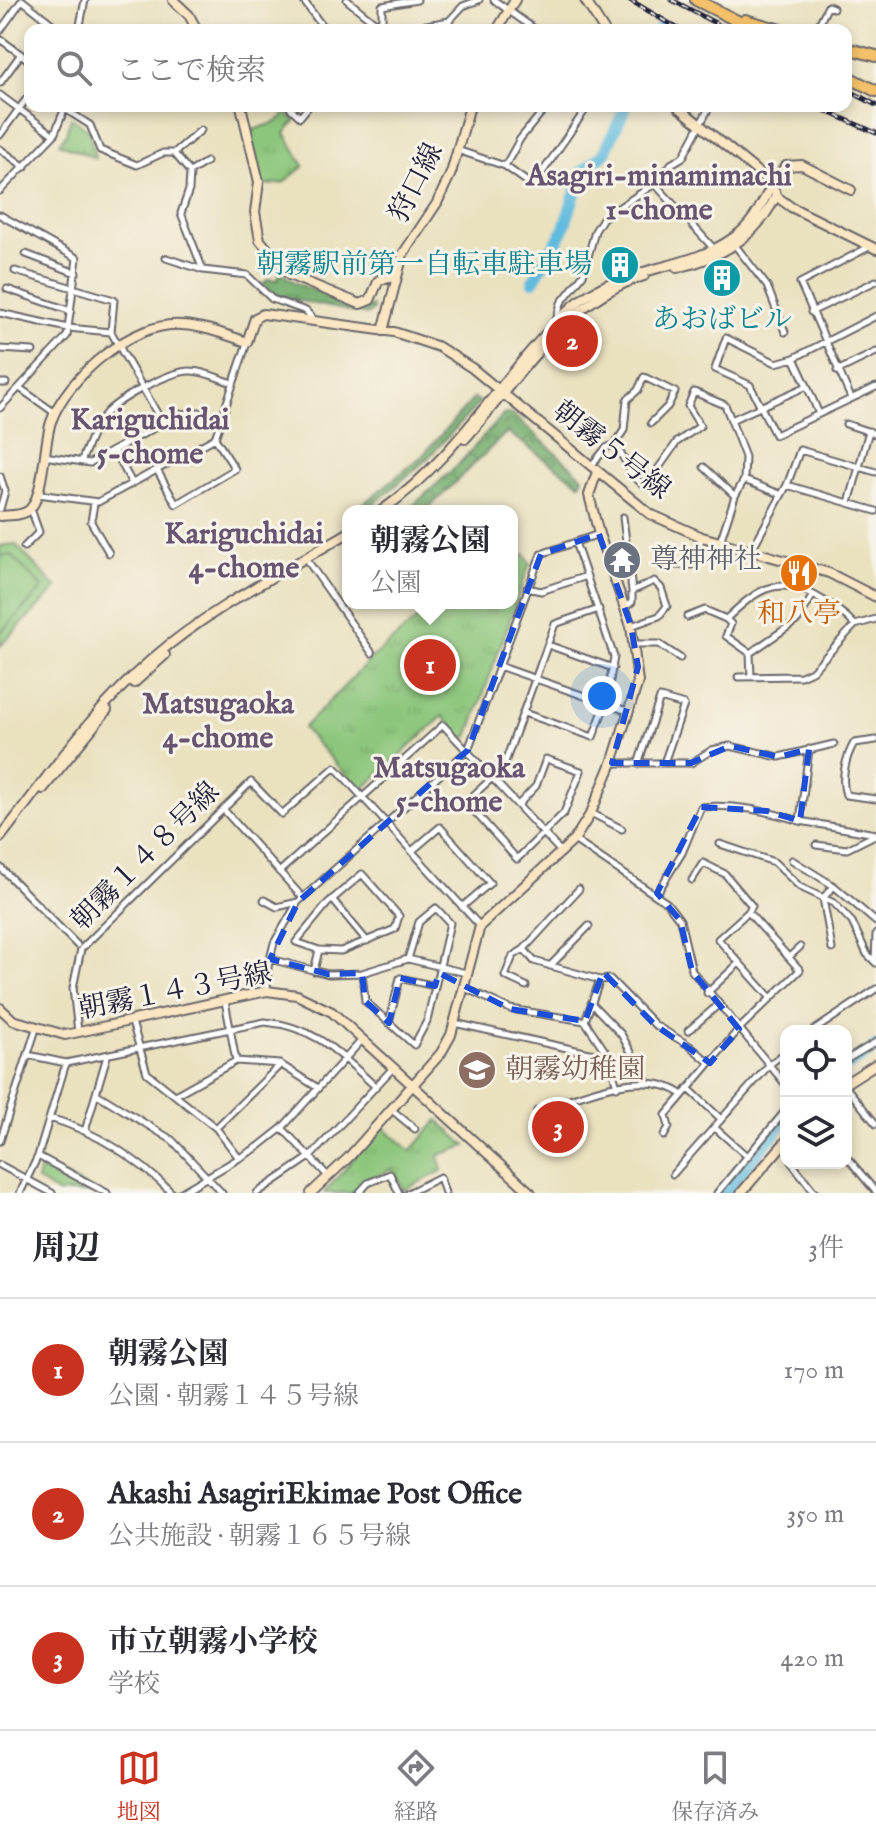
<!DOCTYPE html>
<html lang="ja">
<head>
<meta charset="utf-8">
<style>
	:root { --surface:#fff; --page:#f2f2f3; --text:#2b2b33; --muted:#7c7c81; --line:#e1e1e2; --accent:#c8321e }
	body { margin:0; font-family:"IM FELL English","Noto Serif JP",serif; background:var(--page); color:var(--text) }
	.controls { position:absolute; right:24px; bottom:24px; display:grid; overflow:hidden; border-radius:16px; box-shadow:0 4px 12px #0003 }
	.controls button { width:72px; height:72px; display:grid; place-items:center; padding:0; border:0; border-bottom:2px solid var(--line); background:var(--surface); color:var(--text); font:40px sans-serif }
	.you { position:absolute; left:602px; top:696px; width:28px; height:28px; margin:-20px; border:6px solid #fff; border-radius:50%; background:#1a73e8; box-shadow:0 0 0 12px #1a73e833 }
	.badge { display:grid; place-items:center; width:52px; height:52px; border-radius:50%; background:var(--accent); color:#fff; font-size:26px; font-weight:700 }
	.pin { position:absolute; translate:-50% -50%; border:4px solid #fff; box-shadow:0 2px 8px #0006 }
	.popup { position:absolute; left:342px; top:505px; width:176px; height:104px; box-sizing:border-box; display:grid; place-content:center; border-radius:16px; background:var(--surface); filter:drop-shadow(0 2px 6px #0005); font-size:26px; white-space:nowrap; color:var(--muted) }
	.popup b { font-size:30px; color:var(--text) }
	.popup::after { content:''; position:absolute; left:50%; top:100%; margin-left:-16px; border:16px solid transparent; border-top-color:var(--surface) }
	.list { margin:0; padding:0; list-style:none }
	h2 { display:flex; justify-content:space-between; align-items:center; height:104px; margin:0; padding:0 32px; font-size:34px }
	h2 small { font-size:26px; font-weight:400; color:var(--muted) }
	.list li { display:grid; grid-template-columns:52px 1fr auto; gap:24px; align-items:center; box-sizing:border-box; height:144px; padding:0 32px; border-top:2px solid var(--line) }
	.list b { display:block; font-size:30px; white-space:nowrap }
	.list p { margin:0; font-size:26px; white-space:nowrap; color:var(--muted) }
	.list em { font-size:26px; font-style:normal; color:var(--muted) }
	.icon { flex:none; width:44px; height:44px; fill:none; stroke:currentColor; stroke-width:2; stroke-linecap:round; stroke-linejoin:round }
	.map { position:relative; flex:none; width:876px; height:1193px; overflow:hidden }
	.search { position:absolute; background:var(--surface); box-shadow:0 4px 12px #0003; left:24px; right:24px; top:24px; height:88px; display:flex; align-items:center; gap:20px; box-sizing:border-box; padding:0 28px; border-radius:16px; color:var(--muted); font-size:30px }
	.sheet { height:536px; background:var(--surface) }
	nav { display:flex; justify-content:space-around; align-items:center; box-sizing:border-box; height:112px; border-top:2px solid var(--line); background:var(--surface); font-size:22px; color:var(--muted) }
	nav a { display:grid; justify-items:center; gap:4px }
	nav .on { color:var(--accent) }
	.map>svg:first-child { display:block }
	.forest { fill:url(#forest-crowns); stroke:#4a6653; stroke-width:2 }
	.park { fill:url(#park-tufts); stroke:#57745b; stroke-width:2 }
	.pitch { fill:#8cc67b; stroke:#57745b; stroke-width:2 }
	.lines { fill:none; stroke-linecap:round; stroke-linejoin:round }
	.river { stroke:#60bbde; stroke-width:12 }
	.street-casing { stroke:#686569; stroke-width:9 }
	.secondary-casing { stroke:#686569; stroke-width:12 }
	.highway-casing { stroke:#686569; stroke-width:14 }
	.street { stroke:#fff; stroke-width:5 }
	.secondary { stroke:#fbe6c3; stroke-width:8 }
	.highway { stroke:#f4c16a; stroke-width:10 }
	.rail-casing { stroke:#22223b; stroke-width:5 }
	.rail { stroke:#f7f3e8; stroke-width:2; stroke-dasharray:6; stroke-linecap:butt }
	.marked { fill:none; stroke:#1d4ed8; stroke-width:6; stroke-dasharray:16 10; stroke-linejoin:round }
	.labels { text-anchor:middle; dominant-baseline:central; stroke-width:6; stroke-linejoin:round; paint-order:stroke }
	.street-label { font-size:28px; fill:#22223b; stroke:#f7f3e8 }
	.culture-label { font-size:28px; fill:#0d838f; stroke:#f7f3e8; text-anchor:end }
	.worship-label { font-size:28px; fill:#5b616d; stroke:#f7f3e8; text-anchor:start }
	.food-label { font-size:28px; fill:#c56008; stroke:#f7f3e8 }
	.education-label { font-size:28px; fill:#785e54; stroke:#f7f3e8; text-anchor:start }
	.neighbourhood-label { font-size:30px; font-weight:bold; fill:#675471; stroke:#f7f3e8 }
</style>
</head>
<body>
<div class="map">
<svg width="876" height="1193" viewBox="0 0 876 1193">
	<defs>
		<pattern id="forest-crowns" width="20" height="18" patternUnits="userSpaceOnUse" patternTransform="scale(2)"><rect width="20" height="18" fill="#71ab6b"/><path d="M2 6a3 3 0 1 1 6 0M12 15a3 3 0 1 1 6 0" fill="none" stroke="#5c8b59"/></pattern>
		<pattern id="park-tufts" width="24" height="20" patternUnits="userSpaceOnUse" patternTransform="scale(2)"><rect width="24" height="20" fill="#8cc67b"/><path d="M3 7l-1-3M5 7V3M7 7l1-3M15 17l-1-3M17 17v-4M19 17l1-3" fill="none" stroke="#78aa6b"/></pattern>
	</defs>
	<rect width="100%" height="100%" fill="#f7f3e8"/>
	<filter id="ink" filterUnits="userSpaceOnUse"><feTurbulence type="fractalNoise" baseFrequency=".0125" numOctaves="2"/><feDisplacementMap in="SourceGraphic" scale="16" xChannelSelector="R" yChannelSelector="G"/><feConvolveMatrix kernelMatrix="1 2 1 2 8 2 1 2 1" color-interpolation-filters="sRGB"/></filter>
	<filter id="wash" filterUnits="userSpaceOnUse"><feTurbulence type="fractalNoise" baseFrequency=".006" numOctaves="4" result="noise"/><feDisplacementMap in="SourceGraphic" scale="32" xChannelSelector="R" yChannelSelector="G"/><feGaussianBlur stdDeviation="1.8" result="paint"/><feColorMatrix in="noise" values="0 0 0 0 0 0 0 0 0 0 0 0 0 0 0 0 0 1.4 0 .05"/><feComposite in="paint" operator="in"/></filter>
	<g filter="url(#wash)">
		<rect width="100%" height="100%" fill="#eae1bf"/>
		<path class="forest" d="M280,271C296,287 311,288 331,296C346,301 354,315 372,306L373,310L367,315L277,296L263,284L268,279L278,280Z
			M474,398L480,402L426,460L369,508L363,504L422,456Z
			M504,414H512L583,477L580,484L507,432L433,504L423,511H407L458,465Z"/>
		<path class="park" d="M286,113L295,121L285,133L304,166L283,183L262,186L250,131L277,122Z
			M71,118L89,130L95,158L59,143L66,134Z
			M15,544L57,588L0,646V546Z
			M524,554L530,563L468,737H459L443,716L364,788H358L303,728L372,658L436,603H512V559Z
			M438,1120L466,1146L439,1155L442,1171L404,1190L392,1169L364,1182L353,1193H324L382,1126L411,1151Z
			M41,1164L98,1193H57L37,1180Z"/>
		<path class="pitch" d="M11,555L43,588L0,633V556Z"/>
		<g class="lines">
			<path class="river" d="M660,30L662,26
				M533,281L563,231L582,172L604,154L626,106
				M846,1067L876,1047
				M724,1193L786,1119"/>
		</g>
	</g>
	<g filter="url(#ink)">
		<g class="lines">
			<defs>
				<path id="street" d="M22,0L60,30
					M303,0L325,30
					M347,0L384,30
					M494,0L536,30
					M449,21L463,6L479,0
					M377,25L382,19V6L417,0
					M79,30L85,0
					M399,30L449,21
					M816,30L828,6L833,8
					M0,31L22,0
					M0,39L30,61
					M0,83L21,54
					M0,95L54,135
					M288,106L300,117L309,106
					M65,109L90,125L100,150L137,165L163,153H174L190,172L189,190L181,213L203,270
					M0,135L30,94
					M0,149L25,167
					M460,151L505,166L533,186L588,106
					M174,153L201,130
					M505,166L520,139L547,106
					M190,172L206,162
					M655,184L715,250
					M0,191L54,135L65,108
					M0,215L77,258L67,336L0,408
					M734,244L767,286L785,332
					M26,254L76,273
					M166,258L203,270L247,275L272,299L306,311L315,321
					M15,271L114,300L111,332
					M7,289L71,311
					M811,312L876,281
					M0,313L68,328L111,332L162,422
					M555,325L561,303L583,275L595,231L603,218L659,181L671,164L683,157L710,106
					M0,349L33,351
					M794,358L776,363L726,338L715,369L750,385L775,435L876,387
					M837,371L876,352
					M0,383H6
					M807,386L819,414
					M21,389L55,413
					M851,398L800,283L871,246
					M731,420L745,457L744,480L780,494
					M846,424L876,434
					M615,444L624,430L627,400L638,390L644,377L675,392L668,406L651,423
					M114,450L132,483
					M44,456L90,463L180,414L199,412L221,418
					M81,462C88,445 94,426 107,412C121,398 171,370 191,371C204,371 220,379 233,383
					M591,466L606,448L615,444L635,478L646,486L677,442L700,426L688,406L694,392L725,405L731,420L807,386L794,358L876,316
					M704,467L735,496L720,542
					M157,470L176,504L235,469L215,438
					M0,476L5,491L0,509
					M787,485L876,511
					M38,494L98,502L215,438L247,343
					M735,496L744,480
					M94,503L91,522L109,553
					M849,503L869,431
					M623,517L632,591V602L625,607
					M24,547L39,532L31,509
					M751,551L787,485L800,450L876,472
					M309,563L372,653
					M676,565H691L702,537
					M527,588L541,591L587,576
					M687,617L705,610L726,619C755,592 775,574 814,595C830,604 843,612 855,625
					M726,619L731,624L726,636L750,653L751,677
					M631,626L659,616L667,606L661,588L654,581L632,591
					M635,644H659L680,658
					M548,645L613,668
					M750,653L798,620L813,595
					M499,666L630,712
					M738,677L801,676L812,671L855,625L876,619
					M524,713L593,737L606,703L614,657L575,542
					M876,740L854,743C846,757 840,779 846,795L876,799
					M612,763H664L684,705L660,698L638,764
					M664,763H691L712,750L730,746L779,757L834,744
					M518,805L536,786L546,759L581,771L564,813L517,859L466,802L503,768L555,624L599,609
					M223,809L303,898
					M591,813L622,829
					M800,821L876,834
					M574,840L667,903L680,920L692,971L786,1085
					M720,844L774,862L800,887L834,903L852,922L867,954L876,963
					M816,845L847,849L875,835
					M412,851L440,827L490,883L462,907
					M792,860L834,886
					M0,867L77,945
					M279,872L443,725L562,853
					M692,880L703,863L725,874L752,906L748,912
					M579,889L524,949L534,961L600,980L610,979L655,1025L690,1046L710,1063
					M657,893L682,853L701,807C735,804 767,811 800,821L809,749
					M332,899L367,941
					M264,900L277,907L298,902
					M524,949L513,956L505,976L526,986
					M832,949L823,898L834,886L876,922
					M789,957L800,947
					M270,959L328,974L362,973L408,959L466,973
					M875,961L876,934
					M550,966L589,926
					M314,971L319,950L296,942L328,903L362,874L399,916L395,929L341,951L319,950
					M362,973L365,1001L414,1045L427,1021L450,923L436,908L419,922L408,959
					M463,987L510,1009L585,1021L609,1057L617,1087
					M267,990L268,967L274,943L298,902L468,750L541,554L599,534
					M707,993L739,963
					M225,1001L236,1061
					M591,1003L621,1034L647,1081
					M585,1021L600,980
					M132,1022L147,1073L216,1128L239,1158
					M389,1023L400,978L435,986
					M454,1023L594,1054
					M688,1031L718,1005
					M813,1031L876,989
					M78,1032L73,988L81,949L251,782L282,814L335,767L480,926
					M28,1055L66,1063L265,1022C317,1027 338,1053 375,1086
					M846,1060L876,1042
					M846,1087L876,1124
					M688,1088L721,1119
					M97,1094L172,1140L222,1193
					M175,1095L236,1061L280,1064L318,1088
					M392,1110L415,1129
					M537,1111C579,1096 643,1066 683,1095
					M50,1118C96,1132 138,1159 172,1193
					M714,1127L748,1157
					M216,1128L280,1065
					M282,1128L328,1176
					M85,1131L107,1056
					M664,1136L669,1127L666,1115L739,1029L800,970L748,912L718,939L770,997
					M0,1141L36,1029
					M38,1156L107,1193
					M846,1156L876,1192
					M792,1163L815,1193
					M0,1165L52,1193
					M673,1174L770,1064L786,1052
					M20,1193L38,1156L66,1063
					M180,1193L258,1147L282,1128L362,1040
					M257,1193L310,1157L393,1068
					M359,1193L368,1183L390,1174L399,1193
					M408,1193L440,1177L445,1193
					M717,1193L786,1110"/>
				<path id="secondary" d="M173,0L189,15L197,30
					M585,0L604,30
					M497,30L515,0
					M241,106L259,182L255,212L260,240L289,275L360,304L370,300L379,280L394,277
					M677,106L765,178L775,192
					M776,196L791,207L876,249
					M677,268C720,258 756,238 776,196
					M383,331L403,254L437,203L451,173L470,106
					M465,439C518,380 564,300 644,276
					M381,511C459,457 504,371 572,307C618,265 684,273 733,238C763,217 764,189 786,166L802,165L851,190
					M0,516C9,515 22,516 29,510C44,497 44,442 51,422C66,378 134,320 182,325C204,326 226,335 247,342L255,318L263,314L394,332L439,347L472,368L650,514L702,537L829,573L876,597
					M134,683L165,655
					M43,789L107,710
					M0,838C49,776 92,710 153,658C211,608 283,572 348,533
					M0,1008L13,1020L65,1035L267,991L297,995L332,1012L531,1193
					M846,1083L876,1064
					M311,1193L349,1157L441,1053L451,1035L480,926L574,840L591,813L612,763L638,682L631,626L599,534L589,495L597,472
					M741,1193L786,1141"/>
				<path id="highway" d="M696,0L755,30
					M745,20L781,30
					M846,48L876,56
					M846,76L876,91"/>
			</defs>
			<use href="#street" class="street-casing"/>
			<use href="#secondary" class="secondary-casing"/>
			<use href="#highway" class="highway-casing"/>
			<use href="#street" class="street"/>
			<use href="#secondary" class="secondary"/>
			<use href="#highway" class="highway"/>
			<defs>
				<path id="rail" d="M630,0L680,30
					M672,0L728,30
					M846,89L876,105
					M815,106L876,133"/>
			</defs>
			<use href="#rail" class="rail-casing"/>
			<use href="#rail" class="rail"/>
		</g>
	</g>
	<path class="marked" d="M599,534L631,626L638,667L612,763H691L730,746L779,757L809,749L800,821L767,811L701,807L657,893L680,920L692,971L739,1029L710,1063L655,1025L603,972L585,1021L510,1009L439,973L435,986L400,978L389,1023L365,1001L362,973L328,974L270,959L298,902L468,750L541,554Z"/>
	<defs>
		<symbol id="building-disc" viewBox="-11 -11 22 22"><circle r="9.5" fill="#0f9aa8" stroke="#f7f3e8"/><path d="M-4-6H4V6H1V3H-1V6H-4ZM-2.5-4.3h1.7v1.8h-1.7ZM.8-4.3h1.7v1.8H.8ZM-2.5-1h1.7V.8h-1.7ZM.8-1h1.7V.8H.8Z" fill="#fff"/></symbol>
		<symbol id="temple-disc" viewBox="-11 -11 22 22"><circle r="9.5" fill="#6b7280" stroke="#f7f3e8"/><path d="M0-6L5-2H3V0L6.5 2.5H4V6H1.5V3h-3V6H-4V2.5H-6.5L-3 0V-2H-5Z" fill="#fff"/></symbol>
		<symbol id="restaurant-disc" viewBox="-11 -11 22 22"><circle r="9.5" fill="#e8710a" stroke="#f7f3e8"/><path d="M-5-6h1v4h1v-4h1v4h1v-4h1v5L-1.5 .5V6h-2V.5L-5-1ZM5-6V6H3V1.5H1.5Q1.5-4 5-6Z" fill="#fff"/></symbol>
		<symbol id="school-disc" viewBox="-11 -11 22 22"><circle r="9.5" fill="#8d6e63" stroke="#f7f3e8"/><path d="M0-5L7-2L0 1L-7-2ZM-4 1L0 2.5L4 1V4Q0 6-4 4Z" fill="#fff"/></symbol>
	</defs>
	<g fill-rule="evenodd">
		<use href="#building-disc" x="598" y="243" width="44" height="44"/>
		<use href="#building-disc" x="700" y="256" width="44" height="44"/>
		<use href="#temple-disc" x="600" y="538" width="44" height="44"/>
		<use href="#restaurant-disc" x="777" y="551" width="44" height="44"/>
		<use href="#school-disc" x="455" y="1048" width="44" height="44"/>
	</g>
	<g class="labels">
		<g class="street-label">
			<text transform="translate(417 183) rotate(-63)">狩口線</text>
			<text transform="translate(611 451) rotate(38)">朝霧５号線</text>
			<text transform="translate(146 857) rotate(-45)">朝霧１４８号線</text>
			<text transform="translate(175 992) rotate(-11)">朝霧１４３号線</text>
		</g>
		<g class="culture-label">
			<text x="592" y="265">朝霧駅前第一自転車駐車場</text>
			<text x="722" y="320" text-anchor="middle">あおばビル</text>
		</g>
		<g class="worship-label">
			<text x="650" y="560">尊神神社</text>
		</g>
		<g class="food-label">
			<text x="799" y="614">和八亭</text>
		</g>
		<g class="education-label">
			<text x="505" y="1070">朝霧幼稚園</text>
		</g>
		<g class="neighbourhood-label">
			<text x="659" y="177">Asagiri-minamimachi<tspan x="659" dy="34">1-chome</tspan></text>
			<text x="150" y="421">Kariguchidai<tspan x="150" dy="34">5-chome</tspan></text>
			<text x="244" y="535">Kariguchidai<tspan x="244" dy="34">4-chome</tspan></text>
			<text x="218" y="705">Matsugaoka<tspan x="218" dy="34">4-chome</tspan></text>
			<text x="449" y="769">Matsugaoka<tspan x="449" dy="34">5-chome</tspan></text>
		</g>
	</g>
</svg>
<div class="controls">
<button><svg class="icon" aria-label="locate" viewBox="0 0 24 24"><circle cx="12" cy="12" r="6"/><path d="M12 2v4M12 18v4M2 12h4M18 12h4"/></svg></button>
<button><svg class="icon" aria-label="layers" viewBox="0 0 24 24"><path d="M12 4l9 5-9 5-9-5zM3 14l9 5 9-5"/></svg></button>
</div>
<div class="you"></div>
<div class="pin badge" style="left:430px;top:665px">1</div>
<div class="popup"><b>朝霧公園</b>公園</div>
<div class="pin badge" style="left:572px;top:341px">2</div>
<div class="pin badge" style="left:558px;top:1127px">3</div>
<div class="search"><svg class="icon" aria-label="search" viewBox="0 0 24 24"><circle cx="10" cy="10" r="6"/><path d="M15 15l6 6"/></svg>ここで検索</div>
</div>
<section class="sheet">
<h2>周辺<small>3件</small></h2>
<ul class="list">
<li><span class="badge">1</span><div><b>朝霧公園</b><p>公園 · 朝霧１４５号線</p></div><em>170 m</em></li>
<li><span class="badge">2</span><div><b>Akashi AsagiriEkimae Post Office</b><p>公共施設 · 朝霧１６５号線</p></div><em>350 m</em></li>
<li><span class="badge">3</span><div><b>市立朝霧小学校</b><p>学校</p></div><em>420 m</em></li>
</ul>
</section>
<nav>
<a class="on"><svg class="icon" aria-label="map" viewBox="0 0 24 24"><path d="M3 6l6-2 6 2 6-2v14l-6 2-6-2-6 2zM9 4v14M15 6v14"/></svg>地図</a>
<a><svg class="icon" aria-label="directions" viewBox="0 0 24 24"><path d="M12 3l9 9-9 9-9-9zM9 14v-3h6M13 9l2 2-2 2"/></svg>経路</a>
<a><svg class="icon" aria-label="saved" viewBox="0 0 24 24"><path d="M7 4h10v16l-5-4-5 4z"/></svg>保存済み</a>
</nav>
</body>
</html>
